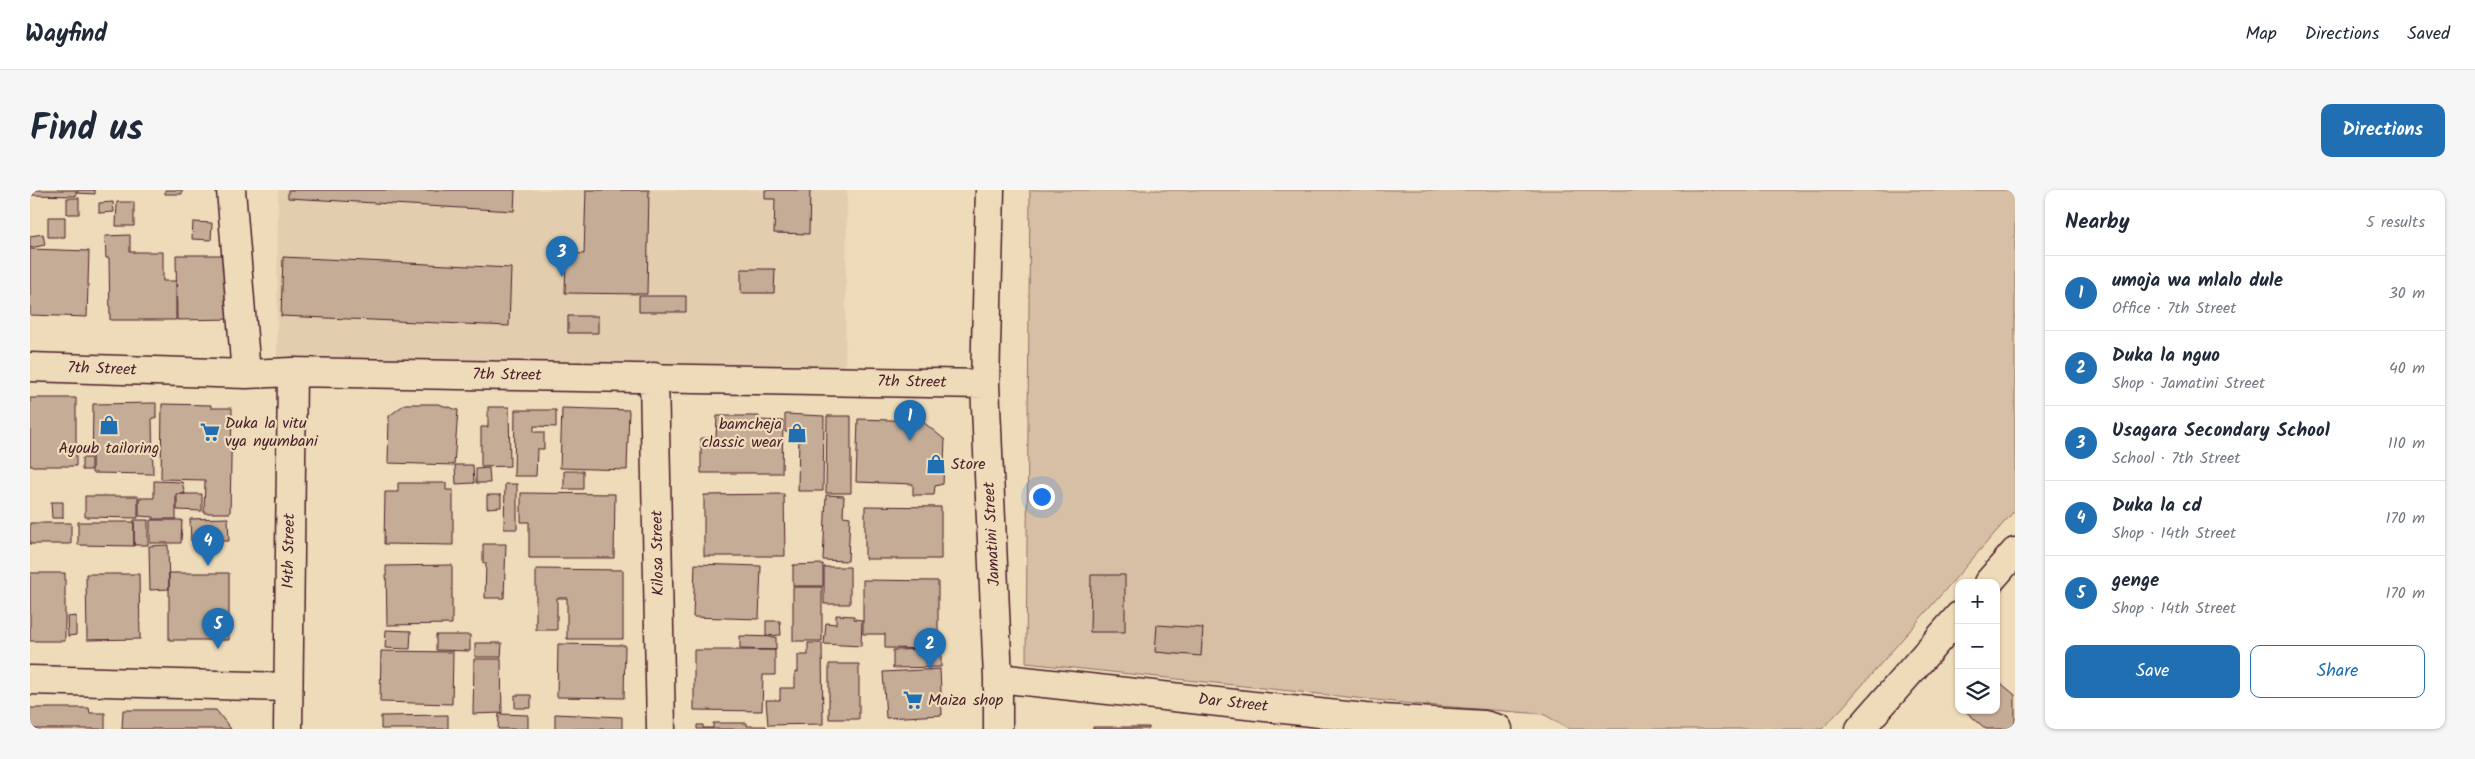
<!DOCTYPE html>
<html lang="en">
<head>
<meta charset="utf-8">
<style>
	:root { --surface:#fff; --page:#f6f6f7; --text:#1f2937; --muted:#747a83; --line:#e0e1e3; --accent:#1f6fb2 }
	body { margin:0; font-family:Kalam,sans-serif; background:var(--page); color:var(--text) }
	.controls { position:absolute; right:15px; bottom:15px; display:grid; overflow:hidden; border-radius:10px; box-shadow:0 1px 4px #0004 }
	.controls button { width:45px; height:45px; display:grid; place-items:center; padding:0; border:0; border-bottom:1px solid var(--line); background:var(--surface); color:var(--text); font:25px sans-serif }
	.you { position:absolute; left:1011px; top:306px; width:18px; height:18px; margin:-12px; border:4px solid #fff; border-radius:50%; background:#1a73e8; box-shadow:0 0 0 8px #1a73e833 }
	.badge { display:grid; place-items:center; width:32px; height:32px; border-radius:50%; background:var(--accent); color:#fff; font-size:16px; font-weight:700 }
	.pin { position:absolute; translate:-50% -41px; filter:drop-shadow(0 1px 2px #0008) }
	.pin::after { content:''; position:absolute; top:26px; width:18px; height:15px; background:inherit; clip-path:polygon(0 0,100% 0,50% 100%) }
	.list { margin:0; padding:0; list-style:none }
	h2 { display:flex; justify-content:space-between; align-items:center; height:65px; margin:0; padding:0 20px; font-size:21px }
	h2 small { font-size:16px; font-weight:400; color:var(--muted) }
	.list li { display:grid; grid-template-columns:32px 1fr auto; gap:15px; align-items:center; box-sizing:border-box; height:75px; padding:0 20px; border-top:1px solid var(--line) }
	.list b { display:block; font-size:19px; white-space:nowrap }
	.list p { margin:0; font-size:16px; white-space:nowrap; color:var(--muted) }
	.list em { font-size:16px; font-style:normal; color:var(--muted) }
	.actions { display:flex; gap:10px; padding:15px 20px }
	.actions a { flex:1; padding:11px 0; border:1px solid var(--accent); border-radius:10px; text-align:center; font-size:18px; color:var(--accent) }
	.actions .main { background:var(--accent); color:#fff }
	.icon { flex:none; width:28px; height:28px; fill:none; stroke:currentColor; stroke-width:2; stroke-linecap:round; stroke-linejoin:round }
	.map { position:relative; flex:none; width:1985px; height:539px; overflow:hidden; border-radius:10px }
	header { display:flex; align-items:center; gap:30px; box-sizing:border-box; height:70px; padding:0 25px; background:var(--surface); border-bottom:1px solid var(--line) }
	header strong { font-size:24px }
	nav { display:flex; gap:28px; margin-inline-start:auto; font-size:18px }
	.intro { display:flex; align-items:center; justify-content:space-between; box-sizing:border-box; height:120px; padding:0 30px }
	h1 { margin:0; font-size:35px }
	.button { padding:12px 22px; border-radius:10px; background:var(--accent); color:#fff; font-size:18px; font-weight:700 }
	main { display:flex; gap:30px; padding:0 30px }
	aside { flex:1; background:var(--surface); border-radius:10px; box-shadow:0 1px 4px #0004 }
	.map>svg:first-child { display:block }
	.built { fill:#e2cdae }
	.green { fill:#d6bfa4; stroke:#906f68 }
	.building { fill:#c5ac96; stroke:#4a1f2b }
	.lines { fill:none; stroke-linecap:round; stroke-linejoin:round }
	.minor-casing { stroke:#4a1f2b; stroke-width:31 }
	.minor { stroke:#eedbb9; stroke-width:28 }
	.labels { text-anchor:middle; dominant-baseline:central; stroke-width:4.5; stroke-linejoin:round; paint-order:stroke }
	.street-label { font-size:16px; fill:#4a1f2b; stroke:#eedbb9 }
	.poi-label { font-size:16px; fill:#4a1f2b; stroke:#eedbb9; text-anchor:start }
</style>
</head>
<body>
<header>
<strong>Wayfind</strong>
<nav><a>Map</a><a>Directions</a><a>Saved</a></nav>
</header>
<div class="intro"><h1>Find us</h1><a class="button">Directions</a></div>
<main>
<div class="map">
<svg width="1985" height="539" viewBox="0 0 1985 539">
	<rect width="100%" height="100%" fill="#eedbb9"/>
	<filter id="ink" filterUnits="userSpaceOnUse"><feTurbulence type="fractalNoise" baseFrequency=".02" numOctaves="2"/><feDisplacementMap in="SourceGraphic" scale="10" xChannelSelector="R" yChannelSelector="G"/><feConvolveMatrix kernelMatrix="1 2 1 2 8 2 1 2 1" color-interpolation-filters="sRGB"/></filter>
	<g filter="url(#ink)">
		<path class="built" d="M248,0H817L815,178L247,175Z"/>
		<path class="green" d="M1000,0H1985V320L1813,517L1792,539H1540L1513,524L1383,514L996,473Z"/>
		<path class="building" d="M0,0H46V6L0,5Z
			M48,0H65V4L47,3Z
			M135,0H152V4H135Z
			M258,0H485L484,21L258,8Z
			M556,0H619L617,104L535,103L536,63L554,64Z
			M735,0H780L779,44L744,43L745,9H735Z
			M37,8H49V24H37Z
			M83,12L84,22L69,23V13Z
			M87,12H104V36H86Z
			M18,27H35V47H18Z
			M163,32L182,33L181,50L162,49Z
			M13,44L15,55L0,58V46Z
			M100,45V62H133V91H146V130H80L79,68H76L75,46Z
			M0,59L59,61L57,127L0,125Z
			M146,65H204L205,129L147,130Z
			M253,67L481,78L479,136L251,126Z
			M711,79H745L744,103H711Z
			M609,106H656V122H609Z
			M538,126H568V143H538Z
			M0,208H46V276H0Z
			M126,213V228H122L123,284L62,283L63,214Z
			M132,214L181,215V218H202L200,323H174L175,290L131,289Z
			M375,214H408L428,220L424,275L358,273L359,226Z
			M458,217H479L480,276L451,277V237H458Z
			M532,218L599,220L597,280L530,278Z
			M485,220H526V237L504,236V242H514V259H507L506,286H484Z
			M755,224L794,226L793,301H768L769,242H755Z
			M687,226H729V230L753,231L752,283H671V248H686Z
			M797,226H821V303H796Z
			M828,229L892,231L915,250L913,294L905,296L904,305H883V294L826,292Z
			M52,268H61V280H52Z
			M425,275H443L444,293L426,294Z
			M459,278L460,293H446V279Z
			M534,281H553V299H534Z
			M124,291L152,292L155,304H146V329H123L124,327L109,326V308H124Z
			M368,293H416V300H423V355L354,354L355,302H368Z
			M475,294H487V339H474Z
			M491,303L585,304L584,368H499V332H491Z
			M147,304H172V321L147,320Z
			M754,304L755,366H674V305Z
			M457,305H471V317L457,318Z
			M796,305L814,306L813,326L820,327L818,371L793,370Z
			M55,306H108V328L55,327Z
			M21,312H33V328H22Z
			M835,316L911,317V369H835Z
			M198,328L199,351H161L160,329Z
			M104,330H118V355H104Z
			M120,330H152L151,353H120Z
			M48,332H104V356L48,355Z
			M0,333H41V354H0Z
			M453,354H476L474,408H455L456,373H453Z
			M138,355L139,399L120,400L119,356Z
			M665,374L731,376L729,429L663,427Z
			M793,374V396H763V375Z
			M422,375V434L357,435L356,376Z
			M794,377H820V414H794Z
			M506,379L593,380V449H537V408H527V440H506Z
			M0,383H35V451H0Z
			M139,383H199V450H139Z
			M56,384H109L110,449L57,450Z
			M1061,385H1095V442H1060Z
			M833,390L908,391V459L855,458V444H833Z
			M763,397H792V451H763Z
			M806,425L824,426V429L832,430L831,456L794,454L796,433L806,434Z
			M46,426V445L38,446L37,427Z
			M736,431H750L751,445L736,446Z
			M1127,435L1173,438L1171,466L1125,462Z
			M356,440L381,441L380,459L355,458Z
			M406,445H440V461L406,460Z
			M710,446L746,447V460L710,459Z
			M445,453H472L471,467H445Z
			M778,453H792L793,534L738,535L736,510H750V498H765V482H768V465H778Z
			M528,454L595,455L594,508L527,507Z
			M911,459V477L863,478V460Z
			M664,460H745V485H733L732,521L664,520Z
			M351,461L423,462L422,514L350,512Z
			M444,469H471L472,523L443,524Z
			M799,474H829V529H799Z
			M910,479L912,525L856,528L853,482Z
			M1966,489L1985,505V539H1956L1934,520H1966Z
			M485,505H501V518H485Z
			M0,518H59L60,523H75V539H0Z
			M93,520H186L201,539H92Z
			M469,524L498,525V539H468Z
			M525,524L592,527V539H525Z
			M418,525V539H351V526Z
			M683,533H717V536H736V539H667V535H673V538H683Z
			M1063,537H1119V539H1063Z"/>
		<g class="lines">
			<defs>
				<path id="minor" d="M201,0L216,184
					M960,0L955,194L968,488V539
					M0,177L216,184L262,182L955,194
					M624,187L631,539
					M1958,393L1985,362
					M968,488L1335,528L1454,535L1468,539
					M0,490L257,497
					M258,539L262,182
					M1830,539L1929,426"/>
			</defs>
			<use href="#minor" class="minor-casing"/>
			<use href="#minor" class="minor"/>
		</g>
	</g>
	<defs>
		<symbol id="shop-bare" viewBox="-9 -9 18 18"><path d="M-5-2.5h2.3a2.7 3.5 0 0 1 5.4 0H5L5.5 6h-11ZM-1.5-2.5h3a1.5 2.3 0 0 0-3 0Z" fill="#1f6fb2" stroke="#eedbb9" stroke-width="2.5" paint-order="stroke"/></symbol>
		<symbol id="supermarket-bare" viewBox="-9 -9 18 18"><path d="M-6-5.5h2.5l.6 2H6L4.5 2H-2.5L-4.4-4H-6ZM-1.5 3.2a1.3 1.3 0 1 0 .1 0ZM3 3.2a1.3 1.3 0 1 0 .1 0Z" fill="#1f6fb2" stroke="#eedbb9" stroke-width="2.5" paint-order="stroke"/></symbol>
	</defs>
	<g fill-rule="evenodd">
		<use href="#shop-bare" x="65" y="221" width="28" height="28"/>
		<use href="#supermarket-bare" x="166" y="228" width="28" height="28"/>
		<use href="#shop-bare" x="753" y="229" width="28" height="28"/>
		<use href="#shop-bare" x="892" y="260" width="28" height="28"/>
		<use href="#supermarket-bare" x="869" y="496" width="28" height="28"/>
	</g>
	<g class="labels">
		<g class="street-label">
			<text transform="translate(72 179) rotate(2)">7th Street</text>
			<text transform="translate(477 185) rotate(1)">7th Street</text>
			<text transform="translate(882 192) rotate(1)">7th Street</text>
			<text transform="translate(962 344) rotate(-93)">Jamatini Street</text>
			<text transform="translate(259 361) rotate(-89)">14th Street</text>
			<text transform="translate(628 363) rotate(-91)">Kilosa Street</text>
			<text transform="translate(1203 513) rotate(6)">Dar Street</text>
		</g>
		<g class="poi-label">
			<text x="195" y="233">Duka la vitu<tspan x="195" dy="18">vya nyumbani</tspan></text>
			<text x="752" y="234" text-anchor="end">bamcheja<tspan x="752" dy="18">classic wear</tspan></text>
			<text x="79" y="258" text-anchor="middle">Ayoub tailoring</text>
			<text x="921" y="274">Store</text>
			<text x="898" y="510">Maiza shop</text>
		</g>
	</g>
</svg>
<div class="controls">
<button>+</button>
<button>−</button>
<button><svg class="icon" aria-label="layers" viewBox="0 0 24 24"><path d="M12 4l9 5-9 5-9-5zM3 14l9 5 9-5"/></svg></button>
</div>
<div class="you"></div>
<div class="pin badge" style="left:880px;top:251px">1</div>
<div class="pin badge" style="left:900px;top:479px">2</div>
<div class="pin badge" style="left:532px;top:87px">3</div>
<div class="pin badge" style="left:178px;top:376px">4</div>
<div class="pin badge" style="left:188px;top:459px">5</div>
</div>
<aside>
<h2>Nearby<small>5 results</small></h2>
<ul class="list">
<li><span class="badge">1</span><div><b>umoja wa mlalo dule</b><p>Office · 7th Street</p></div><em>30 m</em></li>
<li><span class="badge">2</span><div><b>Duka la nguo</b><p>Shop · Jamatini Street</p></div><em>40 m</em></li>
<li><span class="badge">3</span><div><b>Usagara Secondary School</b><p>School · 7th Street</p></div><em>110 m</em></li>
<li><span class="badge">4</span><div><b>Duka la cd</b><p>Shop · 14th Street</p></div><em>170 m</em></li>
<li><span class="badge">5</span><div><b>genge</b><p>Shop · 14th Street</p></div><em>170 m</em></li>
</ul>
<div class="actions"><a class="main">Save</a><a>Share</a></div>
</aside>
</main>
</body>
</html>
